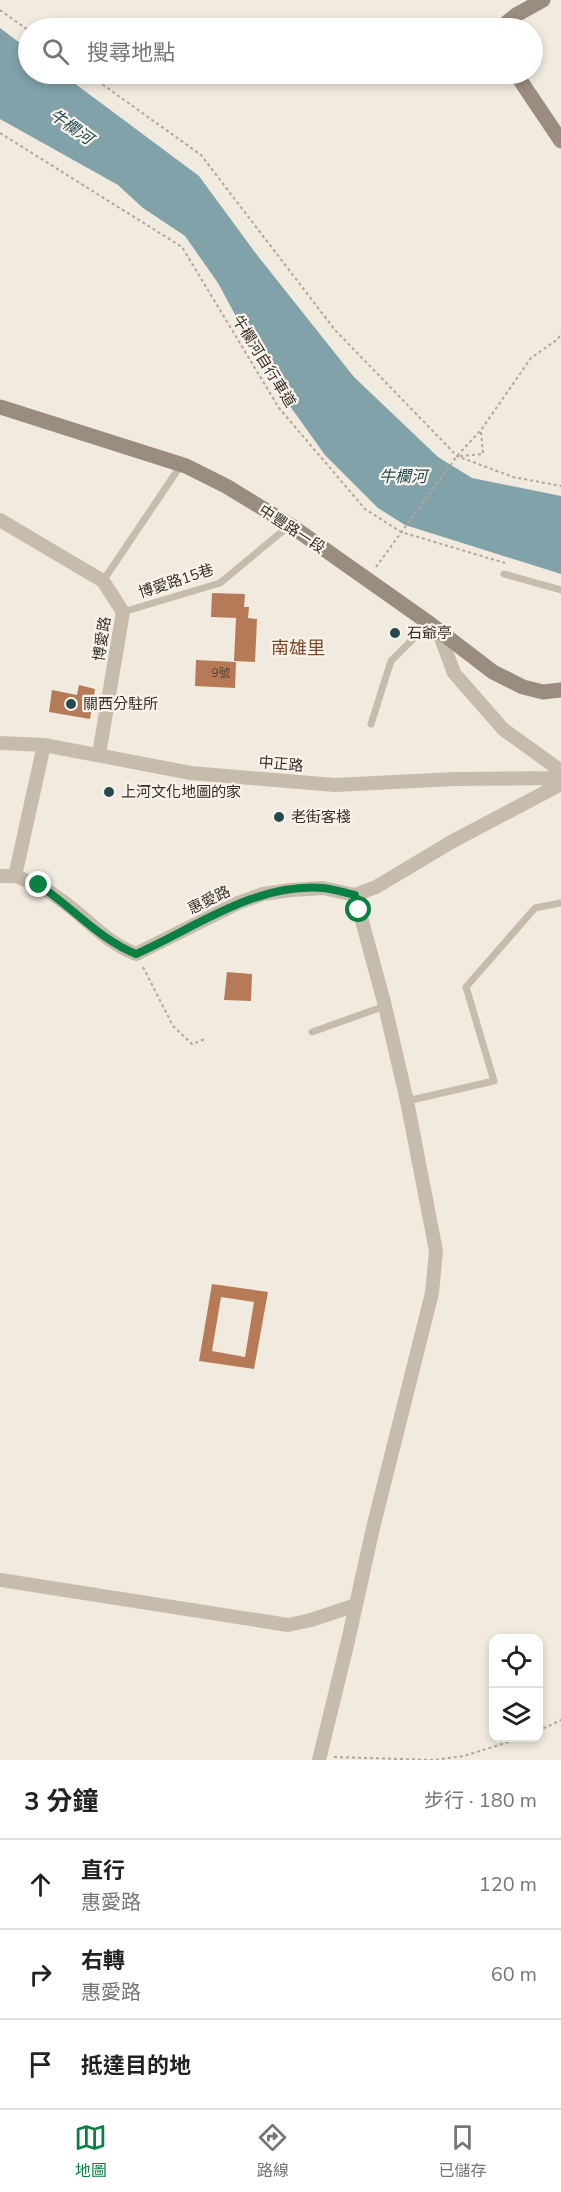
<!DOCTYPE html>
<html lang="zh-TW">
<head>
<meta charset="utf-8">
<style>
	:root { --surface:#fff; --page:#f2f2f2; --text:#222; --muted:#767676; --line:#e0e0e0; --accent:#0b8043 }
	body { margin:0; font-family:"Nunito Sans","Noto Sans TC",sans-serif; background:var(--page); color:var(--text) }
	.controls { position:absolute; right:18px; bottom:18px; display:grid; overflow:hidden; border-radius:12px; box-shadow:0 3px 9px #0003 }
	.controls button { width:54px; height:54px; display:grid; place-items:center; padding:0; border:0; border-bottom:2px solid var(--line); background:var(--surface); color:var(--text); font:30px sans-serif }
	.stop { position:absolute; width:18px; height:18px; margin:-14px; border:4px solid #0b8043; border-radius:50%; background:#fff }
	.stop.end { background:#0b8043; border-color:#fff; box-shadow:0 2px 6px #0008 }
	.list { margin:0; padding:0; list-style:none }
	h2 { display:flex; justify-content:space-between; align-items:center; height:78px; margin:0; padding:0 24px; font-size:26px }
	h2 small { font-size:20px; font-weight:400; color:var(--muted) }
	.list li { display:grid; grid-template-columns:39px 1fr auto; gap:18px; align-items:center; box-sizing:border-box; height:90px; padding:0 24px; border-top:2px solid var(--line) }
	.list b { display:block; font-size:22px; white-space:nowrap }
	.list p { margin:0; font-size:20px; white-space:nowrap; color:var(--muted) }
	.list em { font-size:20px; font-style:normal; color:var(--muted) }
	.icon { flex:none; width:33px; height:33px; fill:none; stroke:currentColor; stroke-width:2; stroke-linecap:round; stroke-linejoin:round }
	.map { position:relative; flex:none; width:561px; height:1760px; overflow:hidden }
	.search { position:absolute; background:var(--surface); box-shadow:0 3px 9px #0003; left:18px; right:18px; top:18px; height:66px; display:flex; align-items:center; gap:15px; box-sizing:border-box; padding:0 21px; border-radius:33px; color:var(--muted); font-size:22px }
	.sheet { height:348px; background:var(--surface) }
	nav { display:flex; justify-content:space-around; align-items:center; box-sizing:border-box; height:84px; border-top:2px solid var(--line); background:var(--surface); font-size:16px; color:var(--muted) }
	nav a { display:grid; justify-items:center; gap:3px }
	nav .on { color:var(--accent) }
	.map>svg:first-child { display:block }
	.water { fill:#82a2a9 }
	.building { fill:#b77a56; fill-rule:evenodd }
	.lines { fill:none; stroke-linecap:round; stroke-linejoin:round }
	.path { stroke:#b2a697; stroke-width:2; stroke-dasharray:3 3; stroke-linecap:butt }
	.lane { stroke:#c7bcac; stroke-width:7 }
	.street { stroke:#c7bcac; stroke-width:14 }
	.secondary { stroke:#9a8c7e; stroke-width:15 }
	.route { stroke:#0b8043; stroke-width:8 }
	.poi-dot { fill:#254952; stroke:#f8f4eb; stroke-width:2 }
	.labels { text-anchor:middle; dominant-baseline:central; stroke-width:4.5; stroke-linejoin:round; paint-order:stroke }
	.number-label { font-size:12px; fill:#564235 }
	.street-label { font-size:15px; fill:#362f2a; stroke:#f8f4eb }
	.poi-label { font-size:15px; fill:#362f2a; stroke:#f8f4eb; text-anchor:start }
	.water-label { font-size:16px; font-style:italic; fill:#254952; stroke:#f8f4eb }
	.quarter-label { font-size:18px; fill:#7b4a2d; stroke:#f8f4eb }
</style>
</head>
<body>
<div class="map">
<svg width="561" height="1760" viewBox="0 0 561 1760">
	<rect width="100%" height="100%" fill="#f0eadf"/>
	<path class="water" d="M0,28L28,49V74H62L199,176L257,255L354,377L438,457L472,478L561,496V574L405,525L378,508L325,455L267,374L218,283L185,236L143,208L118,185L0,119Z"/>
	<path class="building" d="M212,593L245,594L244,607H249L248,618L257,619L255,662L234,661L236,618L211,617Z
		M196,660L236,662L235,688L195,686Z
		M79,685L95,689L90,719L49,712L52,690L77,695Z
		M227,972L252,974L251,1001L224,1000Z
		M212,1284L268,1292L254,1369L199,1361ZM221,1297L254,1302L245,1357L212,1351Z"/>
	<g class="lines">
		<path class="path" d="M0,10L28,30
			M88,74L201,155L335,330L457,456L513,477L561,486
			M0,133L182,247L279,408L365,509L401,532L505,563
			M460,456L483,454L481,432
			M376,567L457,456L481,430L531,358L558,339L561,333
			M143,967L173,1026L192,1044L205,1039
			M538,1731L561,1720
			M334,1757L434,1760L464,1756L521,1738"/>
		<path class="lane" d="M504,574L561,590
			M103,581L181,465
			M123,612L220,583L290,525
			M371,724L391,661L429,623
			M312,1032L385,1006
			M407,1101L494,1081L466,987L535,908L561,903"/>
		<path class="street" d="M0,520L103,581L123,612L99,754
			M438,630L454,673L503,729L561,771
			M0,743L44,745L191,773L335,785L455,779L561,778
			M44,745L15,876C32,882 47,889 61,900C88,919 105,942 136,954L238,903L263,894L291,890L323,888L355,895L376,887L453,841L561,784
			M0,876H15
			M0,1580L288,1625L311,1620L356,1605
			M319,1760L348,1641L373,1528L432,1293L436,1251L407,1101L384,1002L355,895"/>
		<path class="secondary" d="M500,28L516,15L543,0
			M516,74L561,141
			M0,407L186,466L226,486L290,525L429,623L493,672L523,687L543,692L561,690"/>
	</g>
	<g class="lines">
		<path class="route" d="M39,885C72,907 100,940 136,954C197,927 254,883 323,888C334,889 345,893 355,895L359,910"/>
	</g>
	<g class="poi-dot">
		<circle cx="395" cy="633" r="6"/>
		<circle cx="71" cy="704" r="6"/>
		<circle cx="109" cy="792" r="6"/>
		<circle cx="279" cy="817" r="6"/>
	</g>
	<g class="labels">
		<g class="number-label">
			<text x="221" y="673">9號</text>
		</g>
		<g class="street-label">
			<text transform="translate(264 361) rotate(58)">牛欄河自行車道</text>
			<text transform="translate(292 529) rotate(33)">中豐路一段</text>
			<text transform="translate(176 581) rotate(-18)">博愛路15巷</text>
			<text transform="translate(102 639) rotate(-81)">博愛路</text>
			<text transform="translate(281 764) rotate(5)">中正路</text>
			<text transform="translate(209 900) rotate(-26)">惠愛路</text>
		</g>
		<g class="poi-label">
			<text x="407" y="633">石爺亭</text>
			<text x="83" y="704">關西分駐所</text>
			<text x="121" y="792">上河文化地圖的家</text>
			<text x="291" y="817">老街客棧</text>
		</g>
		<g class="water-label">
			<text transform="translate(71 127) rotate(35)">牛欄河</text>
			<text x="403" y="477">牛欄河</text>
		</g>
		<g class="quarter-label">
			<text x="298" y="648">南雄里</text>
		</g>
	</g>
</svg>
<div class="controls">
<button><svg class="icon" aria-label="locate" viewBox="0 0 24 24"><circle cx="12" cy="12" r="6"/><path d="M12 2v4M12 18v4M2 12h4M18 12h4"/></svg></button>
<button><svg class="icon" aria-label="layers" viewBox="0 0 24 24"><path d="M12 4l9 5-9 5-9-5zM3 14l9 5 9-5"/></svg></button>
</div>
<div class="stop" style="left:359px;top:910px"></div>
<div class="stop end" style="left:39px;top:885px"></div>
<div class="search"><svg class="icon" aria-label="search" viewBox="0 0 24 24"><circle cx="10" cy="10" r="6"/><path d="M15 15l6 6"/></svg>搜尋地點</div>
</div>
<section class="sheet">
<h2>3 分鐘<small>步行 · 180 m</small></h2>
<ul class="list">
<li><svg class="icon" aria-label="ahead" viewBox="0 0 24 24"><path d="M12 20V5M6 11l6-6 6 6"/></svg><div><b>直行</b><p>惠愛路</p></div><em>120 m</em></li>
<li><svg class="icon" aria-label="right" viewBox="0 0 24 24"><path d="M7 20v-9h11M14 6l5 5-5 5"/></svg><div><b>右轉</b><p>惠愛路</p></div><em>60 m</em></li>
<li><svg class="icon" aria-label="arrive" viewBox="0 0 24 24"><path d="M6 21V4h12l-3 4 3 4H6"/></svg><div><b>抵達目的地</b></div></li>
</ul>
</section>
<nav>
<a class="on"><svg class="icon" aria-label="map" viewBox="0 0 24 24"><path d="M3 6l6-2 6 2 6-2v14l-6 2-6-2-6 2zM9 4v14M15 6v14"/></svg>地圖</a>
<a><svg class="icon" aria-label="directions" viewBox="0 0 24 24"><path d="M12 3l9 9-9 9-9-9zM9 14v-3h6M13 9l2 2-2 2"/></svg>路線</a>
<a><svg class="icon" aria-label="saved" viewBox="0 0 24 24"><path d="M7 4h10v16l-5-4-5 4z"/></svg>已儲存</a>
</nav>
</body>
</html>
